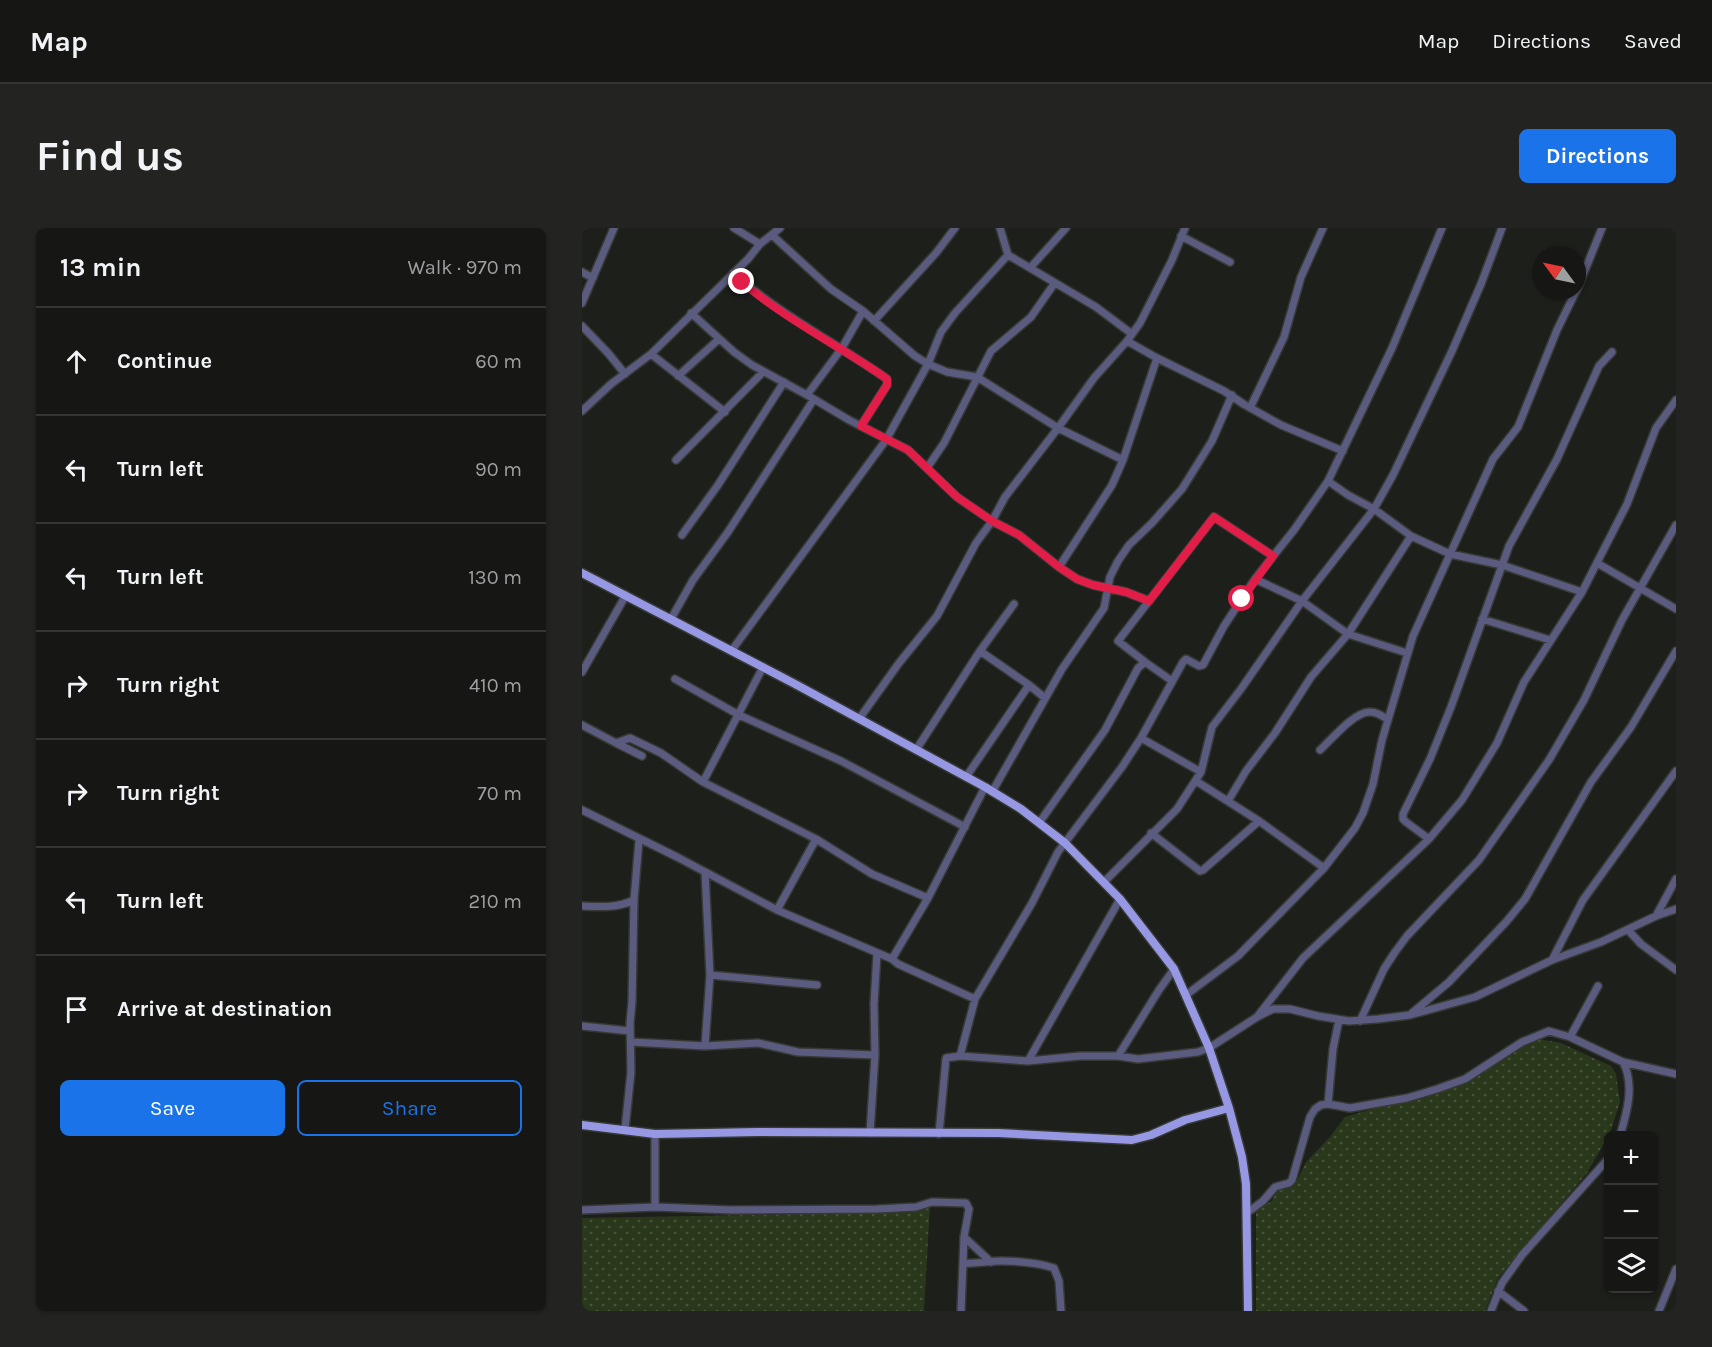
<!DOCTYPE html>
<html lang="en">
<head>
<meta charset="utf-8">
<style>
	:root { --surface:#161714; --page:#232422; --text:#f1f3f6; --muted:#9e9fa0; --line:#353634; --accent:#1a73e8 }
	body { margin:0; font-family:Karla,sans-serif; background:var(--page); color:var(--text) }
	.controls { position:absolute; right:18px; bottom:18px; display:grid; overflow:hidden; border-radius:9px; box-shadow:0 2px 4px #0004 }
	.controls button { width:54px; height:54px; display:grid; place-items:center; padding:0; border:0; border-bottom:2px solid var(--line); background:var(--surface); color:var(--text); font:30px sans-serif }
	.compass { position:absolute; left:950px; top:18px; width:54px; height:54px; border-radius:50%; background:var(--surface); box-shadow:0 2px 4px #0004; rotate:303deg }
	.stop { position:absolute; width:18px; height:18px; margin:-14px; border:4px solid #e11d48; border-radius:50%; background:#fff }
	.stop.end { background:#e11d48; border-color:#fff; box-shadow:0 2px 6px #0008 }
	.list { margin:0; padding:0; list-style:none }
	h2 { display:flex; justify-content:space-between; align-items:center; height:78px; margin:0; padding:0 24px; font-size:26px }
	h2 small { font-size:20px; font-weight:400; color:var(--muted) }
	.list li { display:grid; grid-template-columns:39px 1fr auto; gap:18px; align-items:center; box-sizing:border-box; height:108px; padding:0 24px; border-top:2px solid var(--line) }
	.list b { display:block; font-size:22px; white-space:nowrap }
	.list em { font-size:20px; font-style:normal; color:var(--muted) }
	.actions { display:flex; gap:12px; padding:18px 24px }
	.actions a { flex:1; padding:14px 0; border:2px solid var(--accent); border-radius:9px; text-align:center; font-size:21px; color:var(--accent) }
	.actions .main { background:var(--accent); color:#fff }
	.icon { flex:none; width:33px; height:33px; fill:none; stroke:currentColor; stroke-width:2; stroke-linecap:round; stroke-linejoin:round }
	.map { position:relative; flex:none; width:1094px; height:1083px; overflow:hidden; border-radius:9px }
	header { display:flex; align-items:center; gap:36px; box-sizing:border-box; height:84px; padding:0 30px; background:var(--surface); border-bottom:2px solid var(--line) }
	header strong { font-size:28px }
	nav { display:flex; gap:33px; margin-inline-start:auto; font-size:21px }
	.intro { display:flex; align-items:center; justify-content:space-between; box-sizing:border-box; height:144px; padding:0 36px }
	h1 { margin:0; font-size:42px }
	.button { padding:15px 27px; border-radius:9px; background:var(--accent); color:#fff; font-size:21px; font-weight:700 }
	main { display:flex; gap:36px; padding:0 36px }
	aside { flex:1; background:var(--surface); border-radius:9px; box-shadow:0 2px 4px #0004 }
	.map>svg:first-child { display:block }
	.park { fill:url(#park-dots) }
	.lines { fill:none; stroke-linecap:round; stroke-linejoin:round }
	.minor-casing { stroke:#373935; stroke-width:10 }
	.major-casing { stroke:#373935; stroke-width:11 }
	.minor { stroke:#5a5b7f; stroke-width:7 }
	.major { stroke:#9798e3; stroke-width:8 }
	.route { stroke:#e11d48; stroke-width:8 }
</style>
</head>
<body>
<header>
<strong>Map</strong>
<nav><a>Map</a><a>Directions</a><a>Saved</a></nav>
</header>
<div class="intro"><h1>Find us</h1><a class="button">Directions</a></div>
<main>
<aside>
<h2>13 min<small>Walk · 970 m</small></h2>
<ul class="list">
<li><svg class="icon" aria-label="ahead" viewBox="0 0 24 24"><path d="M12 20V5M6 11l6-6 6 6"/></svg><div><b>Continue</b></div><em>60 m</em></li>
<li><svg class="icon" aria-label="left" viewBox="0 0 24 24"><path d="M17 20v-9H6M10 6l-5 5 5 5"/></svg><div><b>Turn left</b></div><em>90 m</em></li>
<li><svg class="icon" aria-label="left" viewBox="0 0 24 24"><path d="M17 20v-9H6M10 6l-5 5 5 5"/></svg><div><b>Turn left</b></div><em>130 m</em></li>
<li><svg class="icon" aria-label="right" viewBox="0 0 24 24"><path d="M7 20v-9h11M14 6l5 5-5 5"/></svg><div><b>Turn right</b></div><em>410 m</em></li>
<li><svg class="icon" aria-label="right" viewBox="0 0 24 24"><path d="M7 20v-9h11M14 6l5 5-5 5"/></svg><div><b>Turn right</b></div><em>70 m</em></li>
<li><svg class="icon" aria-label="left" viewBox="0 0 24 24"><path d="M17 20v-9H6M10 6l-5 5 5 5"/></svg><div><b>Turn left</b></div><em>210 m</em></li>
<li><svg class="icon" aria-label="arrive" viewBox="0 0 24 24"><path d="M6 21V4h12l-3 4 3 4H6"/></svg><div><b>Arrive at destination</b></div></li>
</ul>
<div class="actions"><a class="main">Save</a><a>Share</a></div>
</aside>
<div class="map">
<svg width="1094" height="1083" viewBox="0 0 1094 1083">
	<defs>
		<pattern id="park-dots" width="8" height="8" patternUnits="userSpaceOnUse" patternTransform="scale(1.5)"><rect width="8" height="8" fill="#29371b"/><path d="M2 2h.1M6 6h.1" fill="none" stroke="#47533b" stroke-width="1.8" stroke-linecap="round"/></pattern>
	</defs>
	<rect width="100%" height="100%" fill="#1d1f1b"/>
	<path class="park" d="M956,811L979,815L1029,838L1034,846L1038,874L1028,905L1005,945L916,1050L903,1083H674V980L689,974L695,963L714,955L724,934L748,909L763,889L880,855L923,827Z
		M348,978L342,1083H0V990L332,984Z"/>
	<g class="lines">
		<defs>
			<path id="minor" d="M152,0L178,16
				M418,0L426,27L448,40L484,0
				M190,7L249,61L281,83L333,128L346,136L365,144L395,149L476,200L541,232L575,130L545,113
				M599,8L648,34
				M448,40L514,79L550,106
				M0,44L11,50
				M151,45C198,87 254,115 305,151V157L279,198
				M995,62L1020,0
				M0,75L32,0
				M109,85L152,124L170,137L225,167L267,192L326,222L375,269L410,293L437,307L477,339L495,351L511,357L544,364L567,373L632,289L691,328
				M292,93L354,25L373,0
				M0,98L26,125L43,146
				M69,126L143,184
				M575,130L642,163L663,177L699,197L761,223
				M96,148L137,111
				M225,167L260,120L281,83
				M668,180L702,109L719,49L741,0
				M0,183L29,156L69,126L166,31L178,16L198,0
				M94,232L181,144
				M345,240L362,215L409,123L449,89L472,56
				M100,307L136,257L202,154
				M1015,335L1094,381
				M477,339L530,257L541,232
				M673,351L720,373L766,406L825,425
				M1000,364L1045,276L1074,200L1094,172
				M89,391L111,352L146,304L232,171
				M900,391L968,412
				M150,422L304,212L346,136L359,104L373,85L426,27
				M398,423L432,376
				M563,434L590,453
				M0,444L44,367
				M93,451L157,487L259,533L383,599
				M447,457L463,470
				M277,491L317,435L355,388L394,315L410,293L423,269L476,200L512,150L545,113L558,95L590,32L603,0
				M0,497L34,515L48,510L79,525L121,554L234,611L195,682
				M34,515L60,528
				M334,522L398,423L447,457L384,549
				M738,522C749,512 773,483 788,484C795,484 801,488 806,492
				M619,544L630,499L659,461L720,373L792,281L811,247L870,123L899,56L920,0
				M614,553L677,593L742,640
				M121,554L181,439
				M410,564L480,441L522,380L528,349L536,333L547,317L570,295L600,261L630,213L650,167
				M646,573L664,543L693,505L729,449L766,406L829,308
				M0,582L95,629L195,682L310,731L316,736L393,771
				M457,595L523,502L556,440L563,434L536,413L567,373
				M569,605L618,643L621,642L677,593
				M234,611L290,646L346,670
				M847,611L824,594L821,591V586L848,531L869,479L927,318L975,231L1017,138L1030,124
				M522,654L595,581L619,544L559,510
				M0,678C18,679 36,680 52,672
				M1074,688L1094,651
				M1046,702L1059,716L1094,742
				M310,731L346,670L403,559
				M970,732L1001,672L1094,543
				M128,747L235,757
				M604,767L656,728L742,640L773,600L781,585L791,556L800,512L831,408L911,231L936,199L975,102L994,63
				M830,785L867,754L924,694L943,671L1009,554L1049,499L1094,423
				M675,789L721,730L847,611L880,572L915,515L942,454L1000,364L920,337L868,326L829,308L792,281L766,267L746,253
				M778,793L802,741L813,724L825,708L897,632L967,532L1002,472L1040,392L1094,297
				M0,798L48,803
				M988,809L1016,758
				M49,814L123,818L128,747L123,644
				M123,818L176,815L216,824L293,827
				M378,828L446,833L538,671
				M536,828L577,762L592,741
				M446,833L498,828H536L556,831L616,824L627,820L675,789L691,781H708L736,788L767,793L796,791L828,787L893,769L970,732L1019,714L1074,688L1094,681
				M1041,834L1094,846
				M746,876L751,821L757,792
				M43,901L49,844L48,795L50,774L52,672L57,612
				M288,905L293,827L292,776L295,726
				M73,906V979
				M357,906L364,830L378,828L393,771L450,675L476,624L540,539L559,510L601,434L604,431L617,438L621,437L642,398L673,351L712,302L746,253L810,120L860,0
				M0,982L73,979L150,982L295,981L334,979L350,974L384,975L387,981L382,1009L379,1083
				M666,984L681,973L693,959L707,955L710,952L728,889L733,881L739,877L746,876L768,880L825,870L855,861L883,851L940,814L967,803L988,809L1041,834C1053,857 1045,884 1038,908
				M382,1009L409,1034
				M381,1035C394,1036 406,1033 419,1033C436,1033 456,1035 472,1040L477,1053L479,1083
				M916,1063L942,1083
				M909,1083L920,1055L940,1027L1026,931
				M1077,1083L1094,1041"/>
			<path id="major" d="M0,345L213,456L403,559L439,581L483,615L538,671L592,741L627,820L647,880L660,929L664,956L666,1083
				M0,897L73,906L176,904L416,905L550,912L569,907L603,892L647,880"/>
		</defs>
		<use href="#minor" class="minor-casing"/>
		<use href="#major" class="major-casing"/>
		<use href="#minor" class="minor"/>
		<use href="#major" class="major"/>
	</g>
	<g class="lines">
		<path class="route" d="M160,54C204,92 258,118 305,151V157L279,198L326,222L375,269L410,293L437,307L477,339L495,351L511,357L544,364L567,373L632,289L691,328L660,371"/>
	</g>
</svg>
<div class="controls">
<button>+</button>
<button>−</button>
<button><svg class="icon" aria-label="layers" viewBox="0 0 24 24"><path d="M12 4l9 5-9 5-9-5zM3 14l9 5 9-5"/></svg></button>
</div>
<svg class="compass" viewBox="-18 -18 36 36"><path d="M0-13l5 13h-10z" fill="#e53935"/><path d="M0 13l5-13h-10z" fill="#9e9fa0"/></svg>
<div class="stop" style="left:660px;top:371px"></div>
<div class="stop end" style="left:160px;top:54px"></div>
</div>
</main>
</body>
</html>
